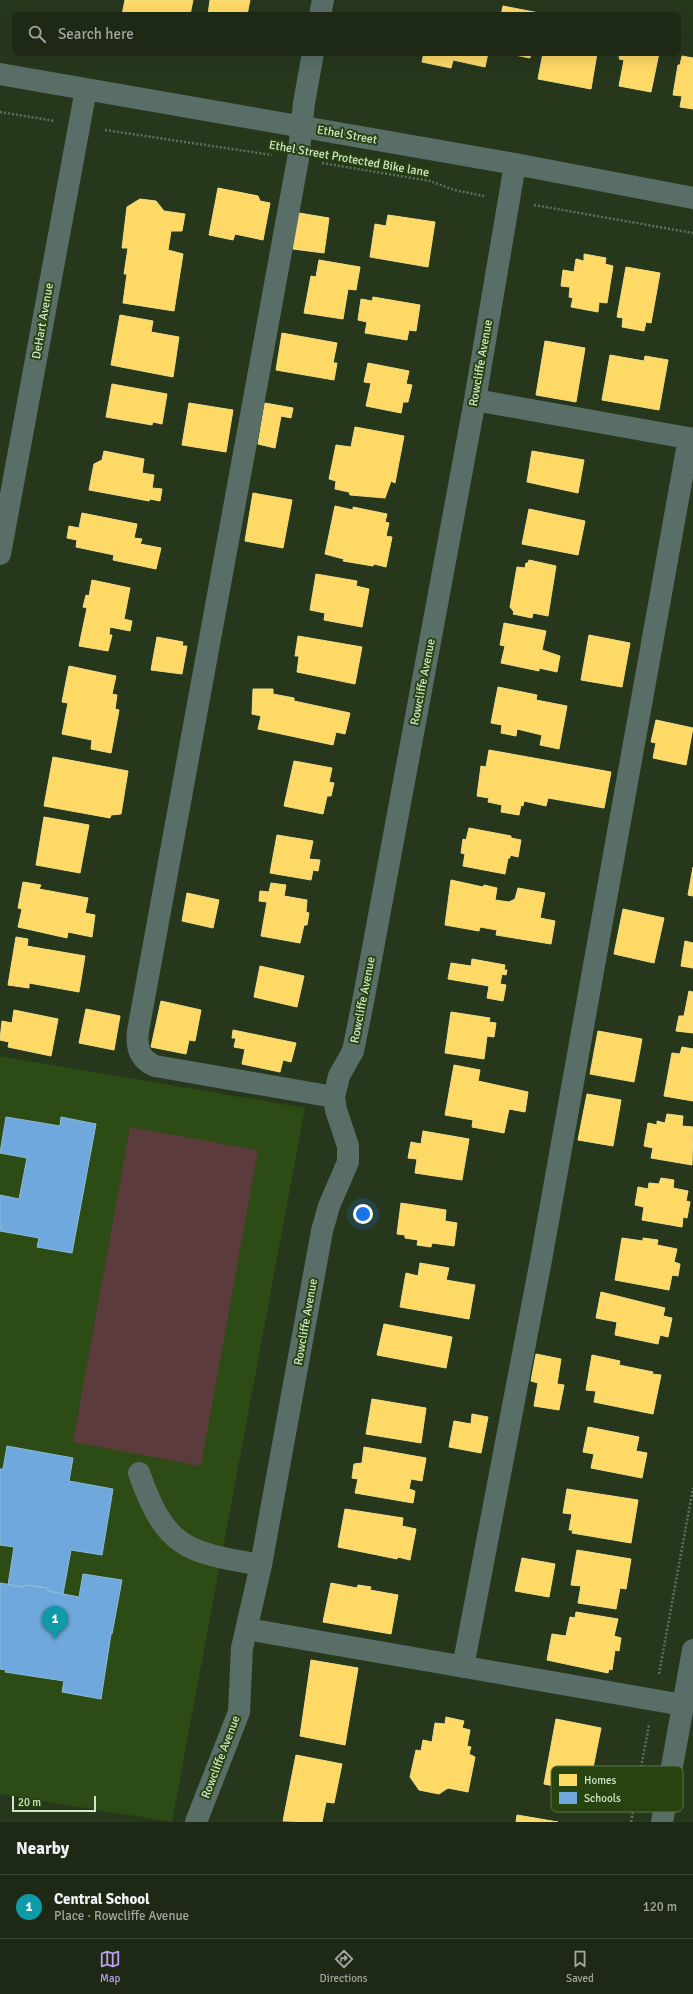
<!DOCTYPE html>
<html lang="en">
<head>
<meta charset="utf-8">
<style>
	:root { --surface:#1d2915; --page:#2a3522; --text:#f1f3f6; --muted:#a0a6a0; --line:#3b4534; --accent:#bca0f2 }
	body { margin:0; font-family:Signika,sans-serif; background:var(--page); color:var(--text) }
	.scale { position:absolute; left:12px; bottom:10px; width:84px; box-sizing:border-box; padding-left:4px; border:2px solid #d4e6ca; border-top:0; font-size:11px; line-height:14px; white-space:nowrap; color:#d4e6ca; -webkit-text-stroke:3px #264310; paint-order:stroke }
	.you { position:absolute; left:363px; top:1214px; width:14px; height:14px; margin:-10px; border:3px solid #fff; border-radius:50%; background:#1a73e8; box-shadow:0 0 0 6px #1a73e833 }
	.badge { display:grid; place-items:center; width:26px; height:26px; border-radius:50%; background:var(--accent); color:#fff; font-size:13px; font-weight:700 }
	.pin { position:absolute; translate:-50% -33px; filter:drop-shadow(0 1px 2px #0008) }
	.pin::after { content:''; position:absolute; top:21px; width:14px; height:12px; background:inherit; clip-path:polygon(0 0,100% 0,50% 100%) }
	.list { margin:0; padding:0; list-style:none }
	h2 { display:flex; justify-content:space-between; align-items:center; height:52px; margin:0; padding:0 16px; font-size:17px }
	h2 small { font-size:13px; font-weight:400; color:var(--muted) }
	.list li { display:grid; grid-template-columns:26px 1fr auto; gap:12px; align-items:center; box-sizing:border-box; height:64px; padding:0 16px; border-top:1px solid var(--line) }
	.list b { display:block; font-size:15px; white-space:nowrap }
	.list p { margin:0; font-size:13px; white-space:nowrap; color:var(--muted) }
	.list em { font-size:13px; font-style:normal; color:var(--muted) }
	.icon { flex:none; width:22px; height:22px; fill:none; stroke:currentColor; stroke-width:2; stroke-linecap:round; stroke-linejoin:round }
	.map { position:relative; flex:none; width:693px; height:1822px; overflow:hidden }
	.search { position:absolute; background:var(--surface); box-shadow:0 4px 16px #0002; left:12px; right:12px; top:12px; height:44px; display:flex; align-items:center; gap:10px; box-sizing:border-box; padding:0 14px; border-radius:8px; color:var(--muted); font-size:15px }
	.sheet { height:116px; background:var(--surface) }
	nav { display:flex; justify-content:space-around; align-items:center; box-sizing:border-box; height:56px; border-top:1px solid var(--line); background:var(--surface); font-size:11px; color:var(--muted) }
	nav a { display:grid; justify-items:center; gap:2px }
	nav .on { color:var(--accent) }
	.map>svg:first-child { display:block }
	.built { fill:#2c4b15 }
	.green { fill:#5b3b3b }
	.homes { fill:#ffd966; stroke:#f2dd84 }
	.schools { fill:#6fa8dc; stroke:#8dbbd7 }
	.lines { fill:none; stroke-linecap:round; stroke-linejoin:round }
	.path { stroke:#5e6f63; stroke-width:2.5; stroke-dasharray:2 2; stroke-linecap:butt }
	.minor { stroke:#596e67; stroke-width:22 }
	.labels { text-anchor:middle; dominant-baseline:central; stroke-width:4; stroke-linejoin:round; paint-order:stroke }
	.street-label { font-size:12px; fill:#d4e6ca; stroke:#264310 }
	.key { fill:#264310; stroke:#5a7448; stroke-width:1 }
	.key-label { font-size:11px; fill:#d4e6ca }
</style>
</head>
<body>
<div class="map">
<svg width="693" height="1822" viewBox="0 0 693 1822">
	<rect width="100%" height="100%" fill="#27371c"/>
	<path class="built" d="M0,1056L305,1108L172,1822L0,1794Z"/>
	<path class="green" d="M130,1127L258,1150L201,1466L73,1442Z"/>
	<path class="homes" d="M125,0H193L190,15H122Z
		M210,0H250L247,15H208Z
		M503,6L539,13V15H501Z
		M424,53H488L485,67L453,60L451,68L422,62Z
		M505,53H531L530,58Z
		M543,53H597L591,89L538,79Z
		M612,53H659L651,92L619,86L624,60L619,59L620,56L612,55Z
		M682,56L693,58V109L680,107L682,96L673,95L678,65H680Z
		M218,188L258,196L260,201L270,203L263,240L235,234L233,240L209,235Z
		M140,199L156,201L164,211L185,214L182,231H171L168,250L183,254L174,311L123,303L127,274H124L128,248H122L127,207Z
		M299,213L329,218L324,253L293,249Z
		M388,215L435,222L428,267L370,257L375,224L386,226Z
		M584,254L606,258L605,264L613,266L607,303L599,302L598,312L571,307L573,298L569,297L570,287L561,286L563,270L574,272L576,259L584,261Z
		M319,260L360,267L356,290L348,289L343,319L304,313L311,276L316,277Z
		M626,267L660,273L651,323L646,322L644,331L622,327L623,318L617,317Z
		M373,297L420,305L416,331L409,330L407,340L365,333L367,322L358,320L361,299L372,301Z
		M120,315L153,321L151,332L179,337L173,377L111,365Z
		M282,333L337,343L333,363H337L334,380L276,370Z
		M545,341L585,348L576,402L536,395Z
		M610,355L644,361L645,356L668,360L659,410L602,400Z
		M368,363L409,371L406,384L412,385L408,402H403L401,413L366,406L371,383L364,382Z
		M112,384L167,394L162,424L153,422L152,425L106,417Z
		M189,403L233,410L226,452L182,445Z
		M265,403L293,408L291,418L281,416L275,448L258,444Z
		M355,427L404,436L395,483L391,481L385,498L350,495L349,492L335,489L336,481L329,479L336,445L351,447Z
		M104,451L144,459L142,473L154,475L152,488L162,489L160,501L150,499L149,501L89,490L94,464L102,460Z
		M532,451L584,460L578,493L527,482Z
		M253,493L292,500L283,548L245,541Z
		M335,506L353,510V507L387,514L385,522L389,523L386,536L392,537L386,567L374,564L373,566L343,561L344,559L336,557L325,554Z
		M529,509L585,521L578,555L522,544Z
		M82,513L137,524L134,538L142,539L140,544L161,548L156,569L113,560L114,555L76,547L77,540L67,538L69,526L79,528Z
		M529,560L556,566L548,616L533,613L532,618L513,614L514,612L510,607L517,567L525,568L526,563H528Z
		M316,574L357,581L356,586L369,589L362,627L324,620L325,613L310,610Z
		M92,580L130,588L124,619L132,621L130,631L110,627L109,635H112L108,651L79,646L87,608L83,607L86,595L89,596Z
		M504,623L546,631L542,650L560,656L557,672L539,668V671L501,663L505,646L500,645Z
		M589,635L630,643L622,687L581,680Z
		M298,636L362,647L355,684L297,672L299,656H295Z
		M157,637L183,642L182,646H187L182,674L151,670Z
		M69,666L116,676L112,694L117,695L115,709L119,710L111,753L91,749L92,740L62,734L68,703L62,702Z
		M498,687L537,695L536,700L567,706L559,749L540,745L542,735L517,729L516,736L501,733L502,725L491,723Z
		M253,689H273V694L294,698V701L350,713L345,734L336,732L333,745L258,729L261,716L252,714Z
		M656,720L693,728L686,765L653,758L656,743L651,742Z
		M489,750L611,772L604,808L548,798L546,806L524,801L523,806L521,805L519,815L501,812L502,805L488,802L489,798L477,796L481,766L486,767Z
		M53,757L128,771L121,814L111,815L110,818L44,806Z
		M294,761L332,768L329,782L334,783L331,796H327L323,814L284,806Z
		M44,817L89,825L80,873L36,865Z
		M469,828L511,836V838L521,840L518,857L510,855V858H508L505,874L463,866L465,854L461,853L463,839L466,840Z
		M277,835L313,841L309,859L320,860L318,871L313,870L311,880L270,873Z
		M693,867V896L688,895Z
		M451,880L483,887L484,885L497,888L495,900L509,902L515,899L518,888L545,893L540,918L555,921L551,944L496,935L497,930L480,927L479,931L445,925Z
		M23,882L41,885L39,889L88,898L85,913L95,915L92,937L68,932L67,938L18,927L22,909L18,908Z
		M271,883L286,885L284,896L307,900L306,912L309,913L307,925H304L300,943L261,936L267,902L259,901L260,891L269,892Z
		M187,893L219,900L213,928L182,921Z
		M623,909L664,918L654,963L614,954Z
		M16,937L28,939L27,946L85,956L79,992L29,983V988L8,985Z
		M685,941L693,943V968L681,966Z
		M472,959L505,965L504,970H507L506,975L502,974L500,984L506,985L503,1001L487,998L489,986L448,979L451,963L471,966Z
		M260,966L304,976L297,1007L254,997Z
		M689,991L693,992V1033L676,1031L679,1016H684Z
		M161,1001L201,1010L195,1041L189,1040L186,1054L151,1047Z
		M86,1009L120,1016L114,1050L79,1043Z
		M14,1010L58,1019L51,1056L8,1047L9,1042L0,1040L2,1021L12,1023Z
		M451,1012L490,1018L489,1022L496,1023L494,1037L487,1036L484,1059L445,1053Z
		M233,1030L296,1043L291,1062L283,1060L280,1072L242,1064L245,1049L234,1047L236,1038H232Z
		M598,1031L642,1039L634,1082L590,1074Z
		M682,1047L693,1049V1101L664,1096L672,1053L680,1054Z
		M454,1065L480,1070L478,1081L528,1092L525,1112L509,1109L504,1133L472,1127L473,1120L445,1115Z
		M587,1094L621,1100L613,1146L578,1140Z
		M667,1114L683,1116L682,1126L693,1127L692,1165L651,1158L653,1148L644,1146L648,1123L657,1125V1121L665,1123Z
		M423,1131L469,1139L462,1180L415,1173L417,1159L408,1158L411,1142L421,1144Z
		M661,1178L674,1180L673,1188L688,1191L686,1201L690,1202L687,1218L683,1217L682,1227L642,1220L644,1207L635,1205L638,1187L648,1189L649,1183L659,1184Z
		M401,1203L446,1210L445,1221L457,1223L454,1246L432,1243L431,1247L417,1245L418,1240L405,1238V1235L397,1234Z
		M622,1238L643,1241V1238L658,1240L657,1245L677,1249L674,1262L680,1264L678,1276L672,1275L669,1290L615,1280Z
		M420,1263L449,1268L446,1280L475,1285L469,1319L400,1307L406,1273L418,1276Z
		M601,1292L665,1308L663,1316L672,1318L668,1337L660,1335L658,1344L615,1335L617,1322L596,1318Z
		M384,1324L452,1337L446,1368L377,1355Z
		M536,1354L561,1359L557,1384L564,1385L559,1410L534,1406L538,1383L531,1381Z
		M592,1355L620,1361L619,1365L653,1372L652,1374L661,1375L653,1414L594,1402L596,1391L586,1390Z
		M372,1399L426,1408L421,1443L366,1434Z
		M472,1414L488,1417L481,1453L449,1447L454,1421L471,1424Z
		M588,1427L639,1437L636,1451L647,1453L642,1478L591,1468L594,1454L583,1452Z
		M364,1447L426,1458L422,1481L411,1479L409,1489L415,1491L413,1503L355,1493L358,1479L352,1478L354,1464L362,1463Z
		M567,1489L638,1500L631,1543L572,1533L573,1530H569L572,1514L563,1513Z
		M345,1509L403,1518L402,1526L416,1529L410,1560L398,1557L397,1559L338,1547Z
		M577,1550L631,1559L626,1589L620,1588L616,1609L578,1603L581,1586L571,1585Z
		M522,1558L555,1564L549,1597L515,1591Z
		M331,1583L357,1588L358,1585L371,1587L370,1590L398,1595L391,1634L323,1622Z
		M576,1612L618,1619L614,1636L621,1638L619,1651L615,1650L612,1670L609,1669L608,1673L547,1660L552,1634L566,1636L570,1617L575,1618Z
		M311,1660L358,1668L345,1745L300,1736Z
		M446,1717L464,1721L462,1728L470,1730L467,1746L471,1747L469,1754L475,1757L468,1792L448,1788L439,1794L419,1790L410,1777L416,1750L421,1751L423,1740L432,1742L435,1723L445,1724Z
		M556,1719L601,1728L588,1793L544,1784Z
		M296,1755L342,1764L334,1803L326,1802L322,1822L283,1821Z
		M517,1815L558,1822H516Z"/>
	<path class="schools" d="M6,1117L60,1126L61,1117L96,1124L72,1253L37,1247L39,1238L0,1231V1195L19,1199L27,1158L0,1153Z
		M7,1446L73,1458L69,1481L113,1489L102,1555L71,1550L63,1594L48,1591V1588L25,1585L24,1587L8,1585L14,1547L0,1545V1469H3Z
		M83,1574L122,1580L112,1634H111L101,1699L62,1692L64,1681L5,1672L6,1670L0,1669V1583L24,1587L25,1585L48,1588V1591L79,1597Z"/>
	<g class="lines">
		<path class="path" d="M0,112L55,121
			M105,130L272,155
			M322,163L430,181L454,190L484,196
			M534,205L693,233
			M659,1674L693,1488
			M631,1822L649,1725"/>
		<path class="minor" d="M320,15L323,0
			M313,53L304,103L298,159L138,1031C136,1047 139,1059 155,1066L334,1097
			M0,74L515,164L693,198
			M475,400L693,439
			M0,554L86,89
			M139,1473C166,1549 186,1552 261,1565
			M247,1629L683,1705
			M463,1667L541,1260L689,438
			M196,1822L239,1712L242,1648L261,1565L322,1231L329,1206L348,1162V1146L336,1110L334,1097L339,1076L353,1051L363,1002L475,400L515,164
			M662,1822L693,1650"/>
	</g>
	<g class="labels">
		<g class="street-label">
			<text transform="translate(347 135) rotate(10)">Ethel Street</text>
			<text transform="translate(349 159) rotate(10)">Ethel Street Protected Bike lane</text>
			<text transform="translate(43 321) rotate(-80)">DeHart Avenue</text>
			<text transform="translate(481 363) rotate(-80)">Rowcliffe Avenue</text>
			<text transform="translate(423 682) rotate(-79)">Rowcliffe Avenue</text>
			<text transform="translate(363 1000) rotate(-79)">Rowcliffe Avenue</text>
			<text transform="translate(306 1322) rotate(-80)">Rowcliffe Avenue</text>
			<text transform="translate(221 1757) rotate(-69)">Rowcliffe Avenue</text>
		</g>
	</g>
	<rect x="551" y="1766" width="132" height="46" rx="6" class="key"/>
	<rect x="559" y="1774" width="18" height="12" fill="#ffd966"/>
	<rect x="559" y="1792" width="18" height="12" fill="#6fa8dc"/>
	<g class="key-label">
		<text x="584" y="1784">Homes</text>
		<text x="584" y="1802">Schools</text>
	</g>
</svg>
<div class="scale">20 m</div>
<div class="you"></div>
<div class="pin badge" style="left:55px;top:1639px;background:#0f9aa8">1</div>
<div class="search"><svg class="icon" aria-label="search" viewBox="0 0 24 24"><circle cx="10" cy="10" r="6"/><path d="M15 15l6 6"/></svg>Search here</div>
</div>
<section class="sheet">
<h2>Nearby<small></small></h2>
<ul class="list">
<li><span class="badge" style="background:#0f9aa8">1</span><div><b>Central School</b><p>Place · Rowcliffe Avenue</p></div><em>120 m</em></li>
</ul>
</section>
<nav>
<a class="on"><svg class="icon" aria-label="map" viewBox="0 0 24 24"><path d="M3 6l6-2 6 2 6-2v14l-6 2-6-2-6 2zM9 4v14M15 6v14"/></svg>Map</a>
<a><svg class="icon" aria-label="directions" viewBox="0 0 24 24"><path d="M12 3l9 9-9 9-9-9zM9 14v-3h6M13 9l2 2-2 2"/></svg>Directions</a>
<a><svg class="icon" aria-label="saved" viewBox="0 0 24 24"><path d="M7 4h10v16l-5-4-5 4z"/></svg>Saved</a>
</nav>
</body>
</html>
